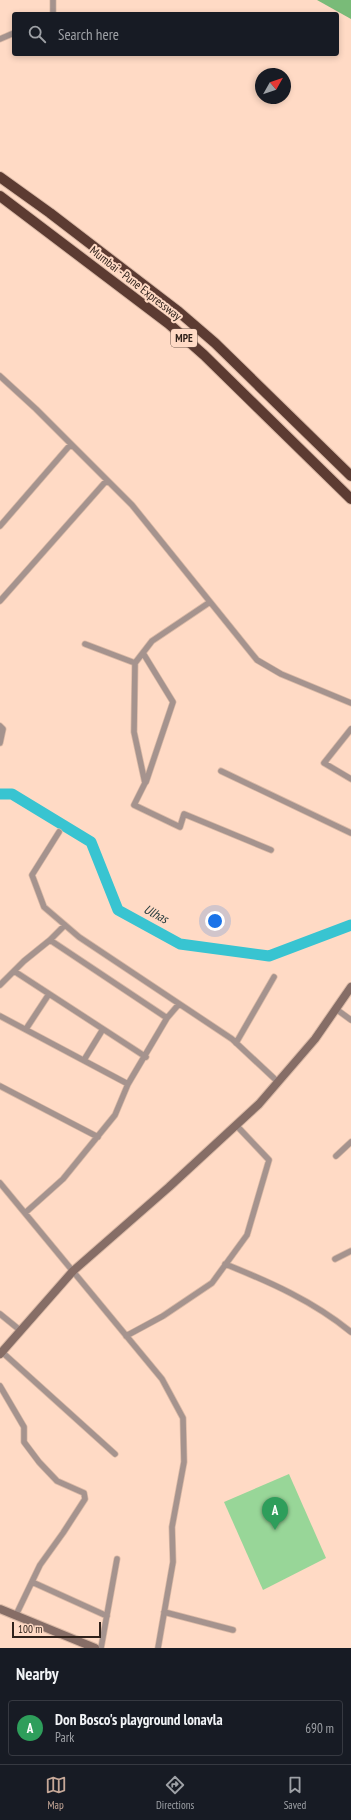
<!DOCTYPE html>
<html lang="en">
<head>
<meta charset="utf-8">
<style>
	:root { --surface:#171b24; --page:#242831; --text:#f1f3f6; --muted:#9ea1a6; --line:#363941; --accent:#c6a898 }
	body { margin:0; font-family:"PT Sans Narrow",sans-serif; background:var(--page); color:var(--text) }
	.compass { position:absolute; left:255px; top:68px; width:36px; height:36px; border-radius:50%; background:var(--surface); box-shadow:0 2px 6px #0003; rotate:50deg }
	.scale { position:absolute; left:12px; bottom:10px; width:89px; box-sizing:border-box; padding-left:4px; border:2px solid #30221b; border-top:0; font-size:11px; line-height:14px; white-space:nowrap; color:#30221b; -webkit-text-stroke:3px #ffdac5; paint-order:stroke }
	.you { position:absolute; left:215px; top:921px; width:14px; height:14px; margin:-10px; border:3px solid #fff; border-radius:50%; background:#1a73e8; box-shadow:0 0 0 6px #1a73e833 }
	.badge { display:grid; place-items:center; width:26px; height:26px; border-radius:50%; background:var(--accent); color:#fff; font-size:13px; font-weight:700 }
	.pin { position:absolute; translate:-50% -33px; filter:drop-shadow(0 1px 2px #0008) }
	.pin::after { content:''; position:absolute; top:21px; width:14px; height:12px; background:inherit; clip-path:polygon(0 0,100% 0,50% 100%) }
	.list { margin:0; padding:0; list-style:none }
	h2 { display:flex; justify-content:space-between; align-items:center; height:52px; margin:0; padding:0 16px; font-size:17px }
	h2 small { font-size:13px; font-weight:400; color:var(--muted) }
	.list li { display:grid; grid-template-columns:26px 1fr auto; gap:12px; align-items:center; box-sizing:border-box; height:56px; margin:0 8px 8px; padding:0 8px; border:1px solid var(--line); border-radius:4px }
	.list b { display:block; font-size:15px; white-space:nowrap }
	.list p { margin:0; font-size:13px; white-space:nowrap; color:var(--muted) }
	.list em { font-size:13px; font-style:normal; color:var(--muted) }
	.icon { flex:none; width:22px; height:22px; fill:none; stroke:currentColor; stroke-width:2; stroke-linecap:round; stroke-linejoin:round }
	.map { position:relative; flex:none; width:351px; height:1648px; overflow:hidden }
	.search { position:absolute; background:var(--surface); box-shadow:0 2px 6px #0003; left:12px; right:12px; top:12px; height:44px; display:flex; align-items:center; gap:10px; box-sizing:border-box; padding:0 14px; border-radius:4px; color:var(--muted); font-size:15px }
	.sheet { height:116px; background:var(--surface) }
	nav { display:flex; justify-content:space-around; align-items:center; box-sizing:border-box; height:56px; border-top:1px solid var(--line); background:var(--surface); font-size:11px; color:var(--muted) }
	nav a { display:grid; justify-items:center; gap:2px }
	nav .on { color:var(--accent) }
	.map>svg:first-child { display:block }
	.green { fill:#98d698 }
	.forest { fill:#79bb78 }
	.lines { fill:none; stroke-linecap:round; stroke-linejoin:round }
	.river { stroke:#38c4d1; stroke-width:11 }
	.street-casing { stroke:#dab9a6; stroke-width:7 }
	.secondary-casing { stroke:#dab9a6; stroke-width:10 }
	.highway-casing { stroke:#dab9a6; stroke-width:12 }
	.street { stroke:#a5938e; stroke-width:5.5 }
	.secondary { stroke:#866d66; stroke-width:8 }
	.highway { stroke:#5c3b32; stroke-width:10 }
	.labels { text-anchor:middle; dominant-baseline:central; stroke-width:4; stroke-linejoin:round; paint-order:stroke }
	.shield { fill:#ffdac5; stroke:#6e594e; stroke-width:1 }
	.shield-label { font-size:11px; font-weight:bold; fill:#30221b }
	.street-label { font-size:12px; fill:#30221b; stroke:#ffdac5 }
	.water-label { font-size:13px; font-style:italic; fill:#20373a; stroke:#ffdac5 }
</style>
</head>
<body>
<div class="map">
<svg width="351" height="1648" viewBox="0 0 351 1648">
	<rect width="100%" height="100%" fill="#ffdac5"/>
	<path class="green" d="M289,1474L326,1558L263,1590L224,1502Z"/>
	<path class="forest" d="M317,0H351V19Z"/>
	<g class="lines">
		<path class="river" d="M0,794H12L91,842L118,910L180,944L269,956L351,925"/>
		<defs>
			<path id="street" d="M53,14V0
				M0,39L14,33
				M0,376L36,409L132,505L257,660L281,674L351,703
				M0,526L71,444
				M0,601L107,480
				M210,602L152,641L135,663L134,732L145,783L134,805L180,827L184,814L271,850
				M85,644L135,663
				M143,653L173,702L146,782
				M0,726L3,729L0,743
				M351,729L324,763L351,779
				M221,771L351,833
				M59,832L32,875L44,907L79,937L232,1039L278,1082
				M65,925L50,940L167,1018L179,1004
				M14,971L146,1057
				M0,985L24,961L50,940
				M336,1009L351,1020
				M0,1016L128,1084
				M26,1029L49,994
				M236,1043L274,977
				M84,1060L103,1029
				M0,1086L98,1137
				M336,1156L351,1142
				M0,1183L162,1379L183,1418L184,1462L172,1527L173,1562L158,1648
				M25,1213L63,1179L115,1115L128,1084L167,1018
				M335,1259L351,1251
				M225,1264C270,1282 313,1301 351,1332
				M0,1314L21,1331
				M126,1336L163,1316L212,1283L247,1235L269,1160L236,1125
				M2,1352L115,1454
				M0,1386L24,1427V1442L39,1462L57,1481L84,1493L85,1499L63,1533L40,1565L16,1615
				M32,1582L107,1616
				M164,1612L233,1630
				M101,1648L117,1559"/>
			<path id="secondary" d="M0,1354L73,1271L169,1187L259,1104L315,1039L351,987
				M0,1609L95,1648"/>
			<path id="highway" d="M0,177L50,213L179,312L215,343L351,476
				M0,196L169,324L204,355L351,499"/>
		</defs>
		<use href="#street" class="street-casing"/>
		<use href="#secondary" class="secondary-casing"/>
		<use href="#highway" class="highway-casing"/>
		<use href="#street" class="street"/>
		<use href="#secondary" class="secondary"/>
		<use href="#highway" class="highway"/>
	</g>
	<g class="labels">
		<rect class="shield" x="171" y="329" width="26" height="18" rx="3"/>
		<g class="shield-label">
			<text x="184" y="338">MPE</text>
		</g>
		<g class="street-label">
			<text transform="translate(136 283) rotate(38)">Mumbai - Pune Expressway</text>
		</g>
		<g class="water-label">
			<text transform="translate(156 914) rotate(28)">Ulhas</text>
		</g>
	</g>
</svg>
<svg class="compass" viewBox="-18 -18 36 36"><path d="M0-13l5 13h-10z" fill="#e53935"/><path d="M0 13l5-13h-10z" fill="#9ea1a6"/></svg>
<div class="scale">100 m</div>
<div class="you"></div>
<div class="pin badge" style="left:275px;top:1530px;background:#2e9e5b">A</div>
<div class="search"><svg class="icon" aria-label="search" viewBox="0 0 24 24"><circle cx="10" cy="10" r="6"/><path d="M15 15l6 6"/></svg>Search here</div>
</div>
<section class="sheet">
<h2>Nearby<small></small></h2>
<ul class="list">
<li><span class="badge" style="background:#2e9e5b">A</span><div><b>Don Bosco's playground lonavla</b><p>Park</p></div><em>690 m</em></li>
</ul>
</section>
<nav>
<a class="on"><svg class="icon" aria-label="map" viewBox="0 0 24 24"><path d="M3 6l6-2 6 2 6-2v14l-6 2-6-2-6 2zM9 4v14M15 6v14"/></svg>Map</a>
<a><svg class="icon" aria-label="directions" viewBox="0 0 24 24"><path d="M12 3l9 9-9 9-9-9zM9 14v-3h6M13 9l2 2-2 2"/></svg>Directions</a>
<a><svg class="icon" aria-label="saved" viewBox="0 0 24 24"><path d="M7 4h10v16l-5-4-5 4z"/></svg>Saved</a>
</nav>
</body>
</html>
